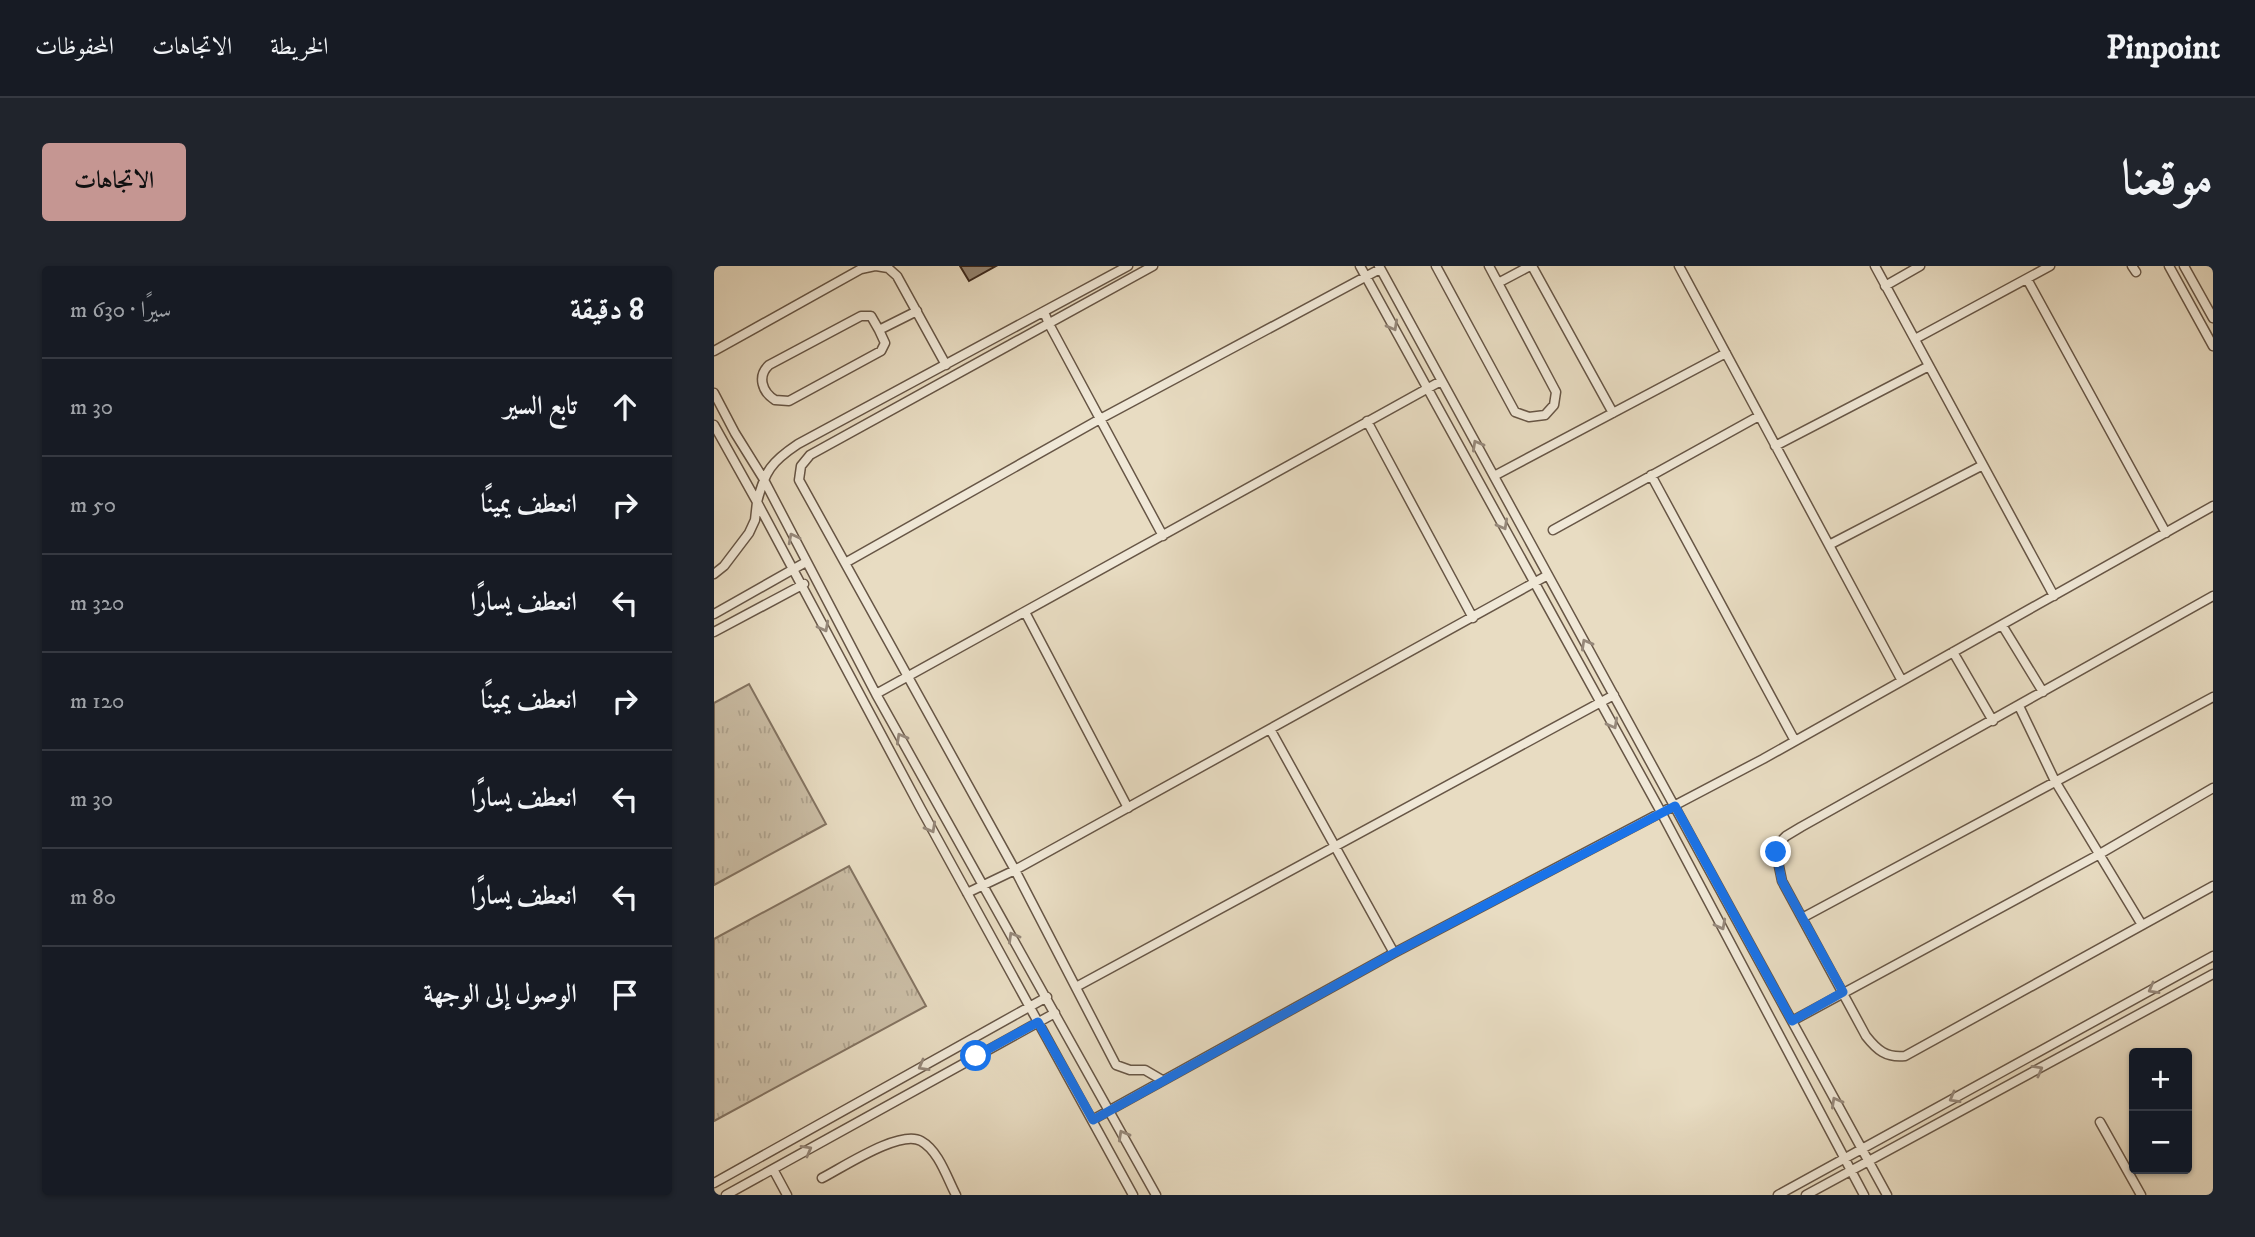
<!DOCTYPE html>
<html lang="ar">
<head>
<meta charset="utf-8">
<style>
	:root { --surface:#171b24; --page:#20242c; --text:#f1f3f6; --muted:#9ea1a6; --line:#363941; --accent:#c59692 }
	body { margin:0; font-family:"IM FELL DW Pica",Amiri,serif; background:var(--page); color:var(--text); direction:rtl }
	.controls { position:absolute; right:21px; bottom:21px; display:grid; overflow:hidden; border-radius:7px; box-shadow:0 2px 5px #0004 }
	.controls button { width:63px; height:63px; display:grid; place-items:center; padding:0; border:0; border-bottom:2px solid var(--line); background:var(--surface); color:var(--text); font:35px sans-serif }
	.stop { position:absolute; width:21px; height:21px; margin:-16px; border:5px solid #1a73e8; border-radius:50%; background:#fff }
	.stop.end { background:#1a73e8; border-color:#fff; box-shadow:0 2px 7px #0008 }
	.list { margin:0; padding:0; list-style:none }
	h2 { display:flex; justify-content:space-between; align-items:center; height:91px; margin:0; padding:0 28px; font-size:30px }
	h2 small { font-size:23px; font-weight:400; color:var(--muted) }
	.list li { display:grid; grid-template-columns:46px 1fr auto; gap:21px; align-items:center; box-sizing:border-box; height:98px; padding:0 28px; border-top:2px solid var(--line) }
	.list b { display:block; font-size:26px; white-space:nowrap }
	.list em { font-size:23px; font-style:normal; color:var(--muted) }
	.icon { flex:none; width:38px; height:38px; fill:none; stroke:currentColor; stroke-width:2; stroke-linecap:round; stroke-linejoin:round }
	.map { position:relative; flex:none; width:1499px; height:929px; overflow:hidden; direction:ltr; border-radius:7px }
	header { display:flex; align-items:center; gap:42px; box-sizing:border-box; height:98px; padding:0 35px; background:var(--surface); border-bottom:2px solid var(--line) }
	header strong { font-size:33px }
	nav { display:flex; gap:38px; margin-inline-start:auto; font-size:24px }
	.intro { display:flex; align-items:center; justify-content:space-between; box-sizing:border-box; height:168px; padding:0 42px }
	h1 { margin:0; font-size:49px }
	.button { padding:18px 32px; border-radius:7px; background:var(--accent); color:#111; font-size:24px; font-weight:700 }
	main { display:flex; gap:42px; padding:0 42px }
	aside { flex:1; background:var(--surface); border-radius:7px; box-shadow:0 2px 5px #0004 }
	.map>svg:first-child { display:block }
	.grass { fill:url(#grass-tufts); stroke:#847462; stroke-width:2 }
	.building { fill:#958673; stroke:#3c291d; stroke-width:2 }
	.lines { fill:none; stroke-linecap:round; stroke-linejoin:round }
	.lane-casing { stroke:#675646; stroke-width:11 }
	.lane { stroke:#f0e8d7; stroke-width:8 }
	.oneway { stroke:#96887a }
	.route { stroke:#1a73e8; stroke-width:9 }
</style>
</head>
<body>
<header>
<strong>Pinpoint</strong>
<nav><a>الخريطة</a><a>الاتجاهات</a><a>المحفوظات</a></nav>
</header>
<div class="intro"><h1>موقعنا</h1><a class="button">الاتجاهات</a></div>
<main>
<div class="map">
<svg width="1499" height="929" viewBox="0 0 1499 929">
	<defs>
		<pattern id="grass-tufts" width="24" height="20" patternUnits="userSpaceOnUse" patternTransform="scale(1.75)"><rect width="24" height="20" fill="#cbbea6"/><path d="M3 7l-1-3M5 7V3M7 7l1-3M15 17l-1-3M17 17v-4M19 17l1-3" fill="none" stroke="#afa38e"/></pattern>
	</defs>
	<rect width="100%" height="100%" fill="#e8dcc2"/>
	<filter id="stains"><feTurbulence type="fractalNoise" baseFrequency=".00286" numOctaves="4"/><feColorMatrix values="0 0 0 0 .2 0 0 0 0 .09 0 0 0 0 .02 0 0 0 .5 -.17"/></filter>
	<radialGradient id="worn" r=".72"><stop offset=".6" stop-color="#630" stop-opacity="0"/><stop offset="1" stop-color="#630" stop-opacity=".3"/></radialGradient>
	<path class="grass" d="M35,418L112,558L0,619V437Z
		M135,600L212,740L0,855V673Z"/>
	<path class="building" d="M246,0H282L255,15Z"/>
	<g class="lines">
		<defs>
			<path id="lane" d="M162,0L174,2L183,10L232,99
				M414,0L84,178C57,196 51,205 43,236L207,543L419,929
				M439,0L96,189L87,200L85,214L301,604L402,799L416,804H431L448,814
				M646,0L947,546L1150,929
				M665,0L1173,929
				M722,0L801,146L815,151L831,149L840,139L842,126L775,0
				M818,0L899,147
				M965,0L1188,415
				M1161,0L1340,330
				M1418,0L1422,6
				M1455,0L1499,80
				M1470,0L1499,52
				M1313,13L1452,267
				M784,17L816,0
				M1171,20L1206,0
				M330,46L335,58L449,270
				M165,64L171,77L167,85L75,135L61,134C48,126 43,110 55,99L147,50H157L165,64L203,45
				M1201,73L1336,0
				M0,85L147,3L161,0
				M0,127L21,167L49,212L162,428L442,929
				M653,155L759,352
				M0,159L43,236L41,254L35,267L10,300L0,308
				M1061,180L1215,100
				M937,209L1081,475
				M780,210L1012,87
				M839,264L1045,150
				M1115,279L1269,199
				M131,297L386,153L666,3
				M1499,330L1087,561L1072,570L1066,576L1062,586L1068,615L1152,770C1163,784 1172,792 1191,790L1499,620
				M311,346L414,542
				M0,348L92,296
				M1288,359L1329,426
				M0,366L90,318
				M1239,386L1279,455
				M162,428L727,115
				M1305,440L1341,515L1428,659
				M556,463L680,687
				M253,627L301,604L834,309
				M1088,652L1499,431
				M362,721L900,429
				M1078,755L1384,589L1499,522
				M378,854L680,687L1049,493L1499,240
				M1386,856L1427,929
				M59,903L73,929
				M108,912C128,902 186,863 207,875C225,885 233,912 242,929
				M0,917L333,731
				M12,929L341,747
				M1064,929L1499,690
				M1092,929L1499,708"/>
		</defs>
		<use href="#lane" class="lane-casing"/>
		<use href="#lane" class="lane"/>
	</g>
	<defs><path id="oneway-chevron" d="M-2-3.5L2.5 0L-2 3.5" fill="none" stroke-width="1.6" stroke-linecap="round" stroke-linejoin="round" transform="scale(1.75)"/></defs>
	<g class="oneway">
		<use href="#oneway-chevron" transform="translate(679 60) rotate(61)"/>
		<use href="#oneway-chevron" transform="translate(763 179) rotate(-119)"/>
		<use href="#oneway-chevron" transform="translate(789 259) rotate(61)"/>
		<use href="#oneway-chevron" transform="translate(79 272) rotate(-117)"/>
		<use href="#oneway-chevron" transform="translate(110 361) rotate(62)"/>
		<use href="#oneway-chevron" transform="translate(872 378) rotate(-119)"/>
		<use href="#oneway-chevron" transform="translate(899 458) rotate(61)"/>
		<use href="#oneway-chevron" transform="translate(187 472) rotate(-119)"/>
		<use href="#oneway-chevron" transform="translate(217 562) rotate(61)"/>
		<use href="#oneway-chevron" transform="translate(1007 659) rotate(62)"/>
		<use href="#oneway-chevron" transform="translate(299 671) rotate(-120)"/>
		<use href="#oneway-chevron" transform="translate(1439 723) rotate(151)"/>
		<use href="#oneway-chevron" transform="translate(209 800) rotate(151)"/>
		<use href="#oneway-chevron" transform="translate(1324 804) rotate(-29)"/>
		<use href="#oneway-chevron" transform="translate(1240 832) rotate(151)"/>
		<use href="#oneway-chevron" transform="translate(1122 836) rotate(-119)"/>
		<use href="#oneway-chevron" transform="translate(409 869) rotate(-119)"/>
		<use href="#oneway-chevron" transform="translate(93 884) rotate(-29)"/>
	</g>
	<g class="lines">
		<path class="route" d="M262,790L324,756L379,854L680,687L961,540L1078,755L1129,726L1068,615L1062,586"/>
	</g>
	<rect width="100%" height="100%" filter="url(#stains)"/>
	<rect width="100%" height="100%" fill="url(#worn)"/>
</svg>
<div class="controls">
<button>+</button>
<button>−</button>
</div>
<div class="stop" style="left:262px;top:790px"></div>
<div class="stop end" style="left:1062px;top:586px"></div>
</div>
<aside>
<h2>8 دقيقة<small>سيرًا · 630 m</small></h2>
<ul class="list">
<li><svg class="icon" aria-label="ahead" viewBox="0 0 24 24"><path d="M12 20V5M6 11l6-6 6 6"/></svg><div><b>تابع السير</b></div><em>30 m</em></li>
<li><svg class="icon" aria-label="right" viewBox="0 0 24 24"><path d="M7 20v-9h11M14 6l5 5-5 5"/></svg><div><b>انعطف يمينًا</b></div><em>50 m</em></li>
<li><svg class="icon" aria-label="left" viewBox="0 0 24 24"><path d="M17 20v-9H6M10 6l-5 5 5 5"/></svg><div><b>انعطف يسارًا</b></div><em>320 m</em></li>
<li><svg class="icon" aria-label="right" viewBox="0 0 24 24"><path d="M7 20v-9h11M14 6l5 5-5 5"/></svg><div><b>انعطف يمينًا</b></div><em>120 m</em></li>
<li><svg class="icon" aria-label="left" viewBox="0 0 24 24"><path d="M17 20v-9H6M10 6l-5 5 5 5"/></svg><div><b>انعطف يسارًا</b></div><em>30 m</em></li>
<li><svg class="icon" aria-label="left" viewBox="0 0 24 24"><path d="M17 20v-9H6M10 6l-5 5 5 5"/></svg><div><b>انعطف يسارًا</b></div><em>80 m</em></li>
<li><svg class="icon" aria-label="arrive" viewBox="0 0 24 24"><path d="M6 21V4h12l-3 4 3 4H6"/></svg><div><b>الوصول إلى الوجهة</b></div></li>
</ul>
</aside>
</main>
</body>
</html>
